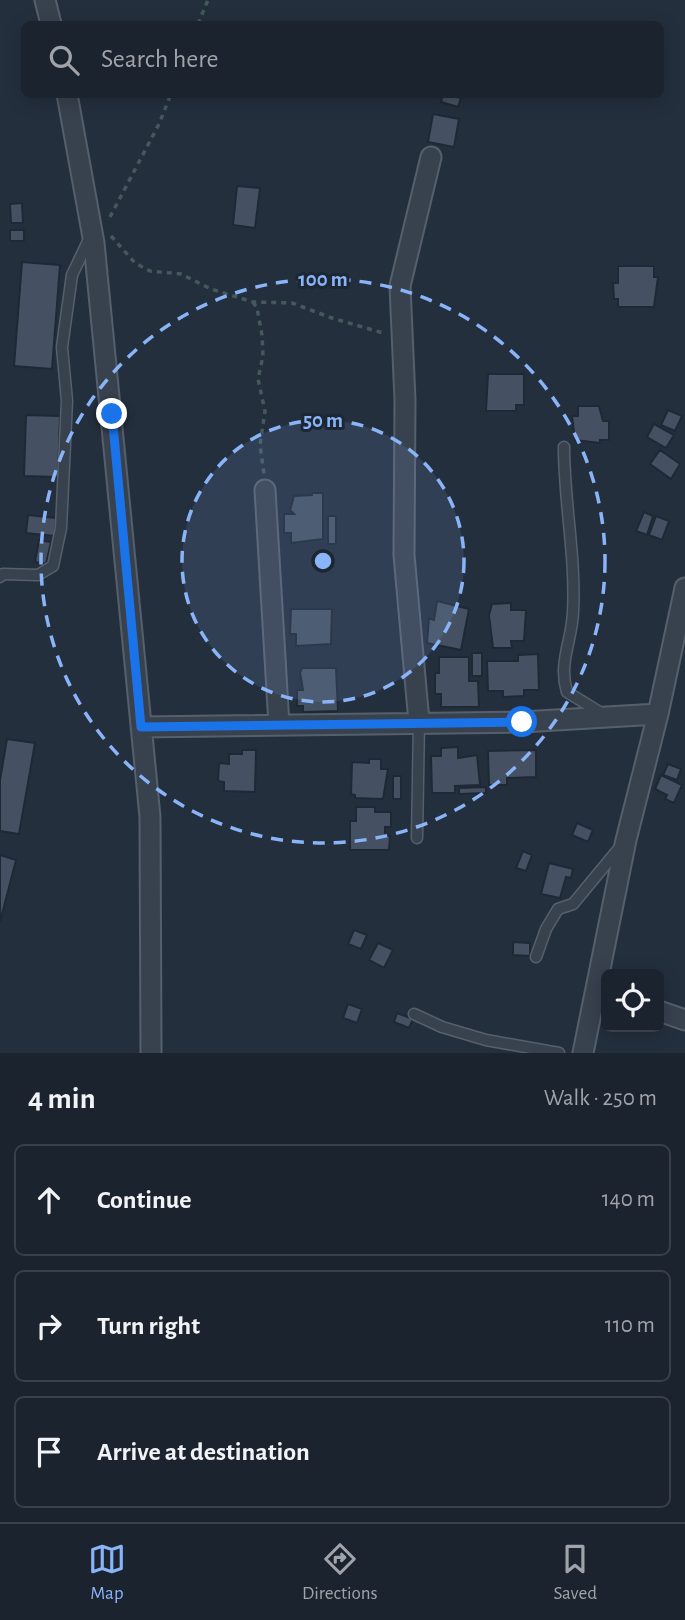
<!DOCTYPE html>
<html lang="en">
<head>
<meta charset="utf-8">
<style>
	:root { --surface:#1b232e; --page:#282f3a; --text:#f1f3f6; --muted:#a0a4aa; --line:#39404a; --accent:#8ab4f8 }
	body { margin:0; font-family:"Alegreya Sans",sans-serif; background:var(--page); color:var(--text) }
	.controls { position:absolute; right:21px; bottom:21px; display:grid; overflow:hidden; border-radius:10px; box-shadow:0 4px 18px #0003 }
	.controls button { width:63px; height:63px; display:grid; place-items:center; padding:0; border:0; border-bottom:2px solid var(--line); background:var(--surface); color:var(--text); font:35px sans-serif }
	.stop { position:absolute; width:21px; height:21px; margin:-16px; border:5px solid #1a73e8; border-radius:50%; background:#fff }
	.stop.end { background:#1a73e8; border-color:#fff; box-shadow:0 2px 7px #0008 }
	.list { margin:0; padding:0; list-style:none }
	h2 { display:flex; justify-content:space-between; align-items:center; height:91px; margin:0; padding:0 28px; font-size:30px }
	h2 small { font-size:23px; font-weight:400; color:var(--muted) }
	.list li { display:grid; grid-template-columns:46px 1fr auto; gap:21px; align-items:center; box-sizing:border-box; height:112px; margin:0 14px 14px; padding:0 14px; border:2px solid var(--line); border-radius:10px }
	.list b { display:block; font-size:26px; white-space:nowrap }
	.list em { font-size:23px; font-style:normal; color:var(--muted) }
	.icon { flex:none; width:38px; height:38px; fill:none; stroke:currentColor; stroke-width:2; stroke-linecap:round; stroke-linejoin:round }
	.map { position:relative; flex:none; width:685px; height:1053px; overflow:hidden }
	.search { position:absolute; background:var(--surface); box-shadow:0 4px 18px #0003; left:21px; right:21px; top:21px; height:77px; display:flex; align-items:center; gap:18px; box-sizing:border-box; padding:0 24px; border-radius:10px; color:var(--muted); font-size:26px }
	.sheet { height:469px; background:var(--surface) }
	nav { display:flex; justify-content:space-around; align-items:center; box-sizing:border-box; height:98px; border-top:2px solid var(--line); background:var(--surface); font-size:19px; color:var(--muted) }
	nav a { display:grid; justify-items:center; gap:4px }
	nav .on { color:var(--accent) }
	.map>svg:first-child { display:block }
	.building { fill:#455162; stroke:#1f2835; stroke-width:2 }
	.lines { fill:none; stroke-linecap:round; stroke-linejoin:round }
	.service-casing { stroke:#565f6c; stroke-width:13 }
	.minor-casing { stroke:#565f6c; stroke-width:23 }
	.path { stroke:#44595c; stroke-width:3.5; stroke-dasharray:5 5; stroke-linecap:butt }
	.service { stroke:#38414e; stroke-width:10 }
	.minor { stroke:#38414e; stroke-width:19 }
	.route { stroke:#1a73e8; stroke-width:9 }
	.ring { fill:none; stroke:#8ab4f8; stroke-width:3.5; stroke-dasharray:12 9 }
	.centre { fill:#8ab4f8; stroke:#1d2633; stroke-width:3.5 }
	.ring-label { font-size:21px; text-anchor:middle; font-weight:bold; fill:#8ab4f8; stroke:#1d2633; stroke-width:6; stroke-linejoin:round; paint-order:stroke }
</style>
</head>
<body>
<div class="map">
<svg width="685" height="1053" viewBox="0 0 685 1053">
	<rect width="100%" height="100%" fill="#242f3e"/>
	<path class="building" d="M443,94L461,98L458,107L441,102Z
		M433,114L459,119L454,147L428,142Z
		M237,186L260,188L255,228L233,225Z
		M22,203L23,223H11L10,204Z
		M10,230H24V241H10Z
		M22,262L60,265L52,369L14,366Z
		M618,266H654V277H658L654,307H618V299H614L613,283H618Z
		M488,374H524V405H516V411H486Z
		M578,406H599L603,421H609V440H600V443L575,440L572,416H578Z
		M668,410L682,416L675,431L661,425Z
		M26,415L60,416L58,477L24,476Z
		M654,424L674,435L666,448L647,437Z
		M660,450L680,464L671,479L650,464Z
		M312,493H323V539L291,543V533H284V514H294L290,510L294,496L312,495Z
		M644,512L653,516L647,535L636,531Z
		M28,515L56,518L55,536L26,533Z
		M328,516H336V544H328Z
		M656,516L669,521L662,540L649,535Z
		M39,540L51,542L46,564L35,562Z
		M437,601L469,609L461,650L427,643L429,618L434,620Z
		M511,603V610H526L524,641H511L512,648H493L489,615L492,604Z
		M291,609H332L331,644L296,646V634H290Z
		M472,653H482V676H472Z
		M538,654L539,690H524V696L503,697V691H488L487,661H518V655Z
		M439,657H469V681H478L479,707H441V694H435V673H439Z
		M302,668H336L338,711L303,712V706H297V690H303L300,673Z
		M7,739L35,743L19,834L0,831V780Z
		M458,747V758L477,755L480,785L455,786V793H432L431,756H441V748Z
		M242,750H256L255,792L224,791V782L218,781L219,763L229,764V754H242Z
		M536,750V777L507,778V785H489L488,751Z
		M369,759H381V769H388L383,799L355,798V795L351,794L352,762L369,763Z
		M668,764L681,769L677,780L663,775Z
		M661,775L682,785L674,803L665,799L667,795L655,789Z
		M393,776H401V799H393Z
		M486,787V793L459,794V788Z
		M356,807H375V812H391V827H385V836H390L389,850H350V821H356Z
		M577,823L593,830L588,842L572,835Z
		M523,851L532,855L526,871L516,868Z
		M0,855L16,860L0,922Z
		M549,863L573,869L571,878L566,877L560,898L541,894Z
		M354,930L367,935L361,949L348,944Z
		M513,942L530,943V956L513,955Z
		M378,943L393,950L384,968L369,960Z
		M348,1004L362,1009L357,1023L343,1018Z
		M397,1013L413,1019L409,1028L394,1022Z"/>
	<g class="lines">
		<defs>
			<path id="service" d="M564,447C564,502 576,557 573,612C572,641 558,663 567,692L601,713
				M0,577L3,574L38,575L53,566L61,528L67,401L62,347L72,275L90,237
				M417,838L419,722
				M536,957L546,929L558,909L573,904L621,846
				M414,1014L442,1027L486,1040L559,1053"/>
			<path id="minor" d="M45,0L51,24
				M67,94L94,243L150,817L151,1053
				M265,490L279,725
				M419,722L404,555L405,400L400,286L431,157
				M141,727L522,722L658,714
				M659,1011L685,1020
				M583,1053L626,840L658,714L685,588"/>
		</defs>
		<use href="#service" class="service-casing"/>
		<use href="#minor" class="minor-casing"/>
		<path class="path" d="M198,24L208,0
			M110,217L159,124L171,94
			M111,236L135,263L150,271L181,274L211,289L253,302L292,303L332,318L383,333
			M253,302L257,308L262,335L263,356L258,379L265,411L260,445L264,474"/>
		<use href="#service" class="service"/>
		<use href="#minor" class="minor"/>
	</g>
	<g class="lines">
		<path class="route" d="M112,414L141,727L522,722"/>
	</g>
	<circle cx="323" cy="561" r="141" fill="#8ab4f8" fill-opacity=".12"/>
	<g class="ring">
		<circle cx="323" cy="561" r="141"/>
		<circle cx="323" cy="561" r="282"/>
	</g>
	<circle cx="323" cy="561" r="10" class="centre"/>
	<g class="ring-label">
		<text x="323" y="286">100 m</text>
		<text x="323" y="427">50 m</text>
	</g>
</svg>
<div class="controls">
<button><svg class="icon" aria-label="locate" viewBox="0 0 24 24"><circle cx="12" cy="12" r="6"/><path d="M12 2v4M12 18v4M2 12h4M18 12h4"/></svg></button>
</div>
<div class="stop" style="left:522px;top:722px"></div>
<div class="stop end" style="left:112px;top:414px"></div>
<div class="search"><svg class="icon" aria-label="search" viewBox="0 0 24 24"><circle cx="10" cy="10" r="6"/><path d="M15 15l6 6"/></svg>Search here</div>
</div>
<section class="sheet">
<h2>4 min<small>Walk · 250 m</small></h2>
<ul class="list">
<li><svg class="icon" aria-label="ahead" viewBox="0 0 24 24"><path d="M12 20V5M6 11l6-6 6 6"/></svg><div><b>Continue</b></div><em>140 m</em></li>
<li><svg class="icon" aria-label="right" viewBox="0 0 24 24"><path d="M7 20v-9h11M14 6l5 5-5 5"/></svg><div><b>Turn right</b></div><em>110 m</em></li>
<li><svg class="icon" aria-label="arrive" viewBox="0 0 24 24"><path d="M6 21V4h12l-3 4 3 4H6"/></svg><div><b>Arrive at destination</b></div></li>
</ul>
</section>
<nav>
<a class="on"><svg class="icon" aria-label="map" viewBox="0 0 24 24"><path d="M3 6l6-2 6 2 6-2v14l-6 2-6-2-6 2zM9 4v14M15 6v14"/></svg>Map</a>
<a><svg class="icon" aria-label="directions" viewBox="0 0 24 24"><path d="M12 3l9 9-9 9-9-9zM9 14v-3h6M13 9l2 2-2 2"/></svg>Directions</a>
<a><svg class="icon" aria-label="saved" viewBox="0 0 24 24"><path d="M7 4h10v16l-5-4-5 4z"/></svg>Saved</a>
</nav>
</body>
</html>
